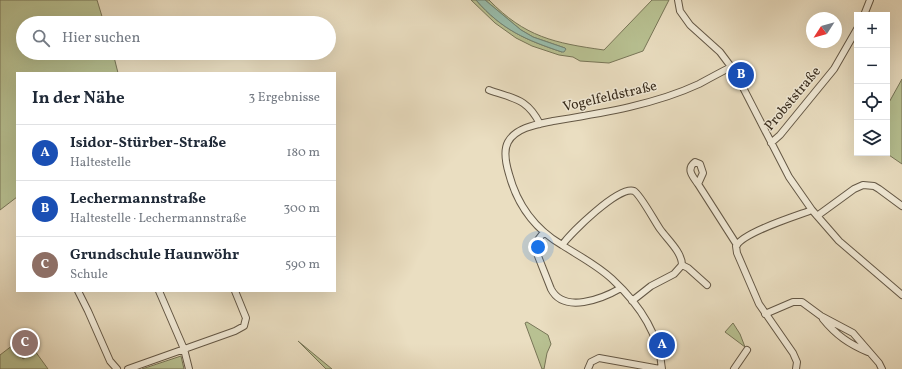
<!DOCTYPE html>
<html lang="de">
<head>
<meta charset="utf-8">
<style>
	:root { --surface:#fff; --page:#f2f2f3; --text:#1f2937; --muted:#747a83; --line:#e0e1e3; --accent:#8f2418 }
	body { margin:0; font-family:Vollkorn,serif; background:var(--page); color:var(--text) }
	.controls { position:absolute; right:12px; top:12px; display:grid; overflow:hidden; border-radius:0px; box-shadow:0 4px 16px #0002 }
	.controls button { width:36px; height:36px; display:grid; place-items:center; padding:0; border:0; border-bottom:1px solid var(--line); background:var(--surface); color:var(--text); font:20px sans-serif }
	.compass { position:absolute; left:806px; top:12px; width:36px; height:36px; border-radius:50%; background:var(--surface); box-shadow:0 4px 16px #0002; rotate:234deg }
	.you { position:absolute; left:538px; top:247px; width:14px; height:14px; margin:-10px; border:3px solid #fff; border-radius:50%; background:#1a73e8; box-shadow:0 0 0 6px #1a73e833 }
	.badge { display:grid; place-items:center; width:26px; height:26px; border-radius:50%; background:var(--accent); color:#fff; font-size:13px; font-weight:700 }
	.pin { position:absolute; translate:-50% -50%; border:2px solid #fff; box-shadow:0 1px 4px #0006 }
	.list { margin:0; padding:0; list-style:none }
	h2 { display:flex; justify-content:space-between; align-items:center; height:52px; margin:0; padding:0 16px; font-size:17px }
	h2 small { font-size:13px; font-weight:400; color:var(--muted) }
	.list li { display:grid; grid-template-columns:26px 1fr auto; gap:12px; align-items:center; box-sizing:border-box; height:56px; padding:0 16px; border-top:1px solid var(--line) }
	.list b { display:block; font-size:15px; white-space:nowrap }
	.list p { margin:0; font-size:13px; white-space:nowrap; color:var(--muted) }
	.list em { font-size:13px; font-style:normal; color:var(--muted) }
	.icon { flex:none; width:22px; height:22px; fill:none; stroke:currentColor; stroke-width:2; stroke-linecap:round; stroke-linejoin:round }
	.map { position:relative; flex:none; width:902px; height:369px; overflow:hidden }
	.search { position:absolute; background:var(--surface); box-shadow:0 4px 16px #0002; left:16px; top:16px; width:320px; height:44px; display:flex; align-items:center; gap:10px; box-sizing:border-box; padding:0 14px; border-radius:22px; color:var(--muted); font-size:15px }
	.panel { position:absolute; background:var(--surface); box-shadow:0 4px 16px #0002; left:16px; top:72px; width:320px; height:220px; border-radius:0px }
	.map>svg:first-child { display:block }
	.green { fill:#b8c192; stroke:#787658 }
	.water { fill:#99bdac; stroke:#728373 }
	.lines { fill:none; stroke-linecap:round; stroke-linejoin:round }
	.street-casing { stroke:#645846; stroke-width:8 }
	.street { stroke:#f1ead7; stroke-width:6 }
	.labels { text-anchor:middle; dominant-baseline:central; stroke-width:3; stroke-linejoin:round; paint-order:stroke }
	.street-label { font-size:14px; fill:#382c1d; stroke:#f1ead7 }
</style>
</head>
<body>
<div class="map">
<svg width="902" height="369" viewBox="0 0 902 369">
	<rect width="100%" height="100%" fill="#eadec1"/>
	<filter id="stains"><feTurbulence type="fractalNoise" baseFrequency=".005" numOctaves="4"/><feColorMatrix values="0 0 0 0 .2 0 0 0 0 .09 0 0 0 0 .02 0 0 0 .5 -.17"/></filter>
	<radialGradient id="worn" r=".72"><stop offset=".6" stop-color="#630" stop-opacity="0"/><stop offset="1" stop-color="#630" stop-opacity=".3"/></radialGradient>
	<path class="green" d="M0,0H97L104,23H23V53H113L118,73H17V197L0,210Z
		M471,0H476C502,30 526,40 562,52L565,48L533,37L521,30L485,0H489C525,37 554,43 604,50L652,0H669L643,51L609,63L580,61L573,57L559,55L532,46L516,38L495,23Z
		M902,79V164L886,153L887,106Z
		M527,322L548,335L551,344L547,353L544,369H542L525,323Z
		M733,323L740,334L745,347L725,332Z
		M298,341L332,369H326Z
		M13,345L23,359L35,351L48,369H0V355Z
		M181,356L184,369H142Z"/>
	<path class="water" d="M476,0H485L521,30L533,37L565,48L566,49L564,52H562C526,40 502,30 476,0Z"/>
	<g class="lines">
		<defs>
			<path id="street" d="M678,0L680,11L690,25L720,52L735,72L789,177L812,210L839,241L902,295
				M864,15L870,0
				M489,90C514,99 527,98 540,124
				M771,143L780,135L834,69L857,29
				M698,184C692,176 686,169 695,162L700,164L703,173L698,184L737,245
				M817,216L854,189L863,185L874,186L879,189L902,206
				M544,232L537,241L536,251L551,289C564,314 602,299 621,288
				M562,245C571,233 619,185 634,191C640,194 655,222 660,229C667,239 682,252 682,265L674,274L651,286L632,301
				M682,265L688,268L707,285
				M78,291L88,311L110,361L117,369
				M159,291L184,349L189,369
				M765,314L793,302H802L821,316L853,333L879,363L882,369
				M823,319C836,335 849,344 868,352
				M128,369L235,331L244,326L246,318L235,291
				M588,369L591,362L599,358L660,369
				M662,369C659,333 638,303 612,279C597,265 579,256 562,245C535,229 517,204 509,174C506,164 503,151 508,142C516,127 539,124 553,121C602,113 654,105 699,84C710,78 721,72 731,67
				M734,369L747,350
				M796,369L797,362L793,353L759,304L737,253L736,246C744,232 796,216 812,210"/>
		</defs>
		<use href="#street" class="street-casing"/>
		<use href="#street" class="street"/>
	</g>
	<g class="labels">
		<g class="street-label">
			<text transform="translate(610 97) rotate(-13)">Vogelfeldstraße</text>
			<text transform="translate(793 99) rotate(-50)">Probststraße</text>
		</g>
	</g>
	<rect width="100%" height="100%" filter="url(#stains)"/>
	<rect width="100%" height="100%" fill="url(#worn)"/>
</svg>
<div class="controls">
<button>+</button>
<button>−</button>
<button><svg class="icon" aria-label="locate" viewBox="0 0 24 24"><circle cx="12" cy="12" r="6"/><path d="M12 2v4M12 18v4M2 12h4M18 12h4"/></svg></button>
<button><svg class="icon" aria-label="layers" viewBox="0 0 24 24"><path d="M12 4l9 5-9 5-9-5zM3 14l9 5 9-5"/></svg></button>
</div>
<svg class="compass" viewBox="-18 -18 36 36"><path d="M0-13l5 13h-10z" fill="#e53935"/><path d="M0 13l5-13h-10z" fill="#747a83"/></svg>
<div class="you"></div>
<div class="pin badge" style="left:662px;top:345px;background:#1a4fb4">A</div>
<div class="pin badge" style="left:741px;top:75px;background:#1a4fb4">B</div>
<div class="pin badge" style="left:25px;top:343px;background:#8d6e63">C</div>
<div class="search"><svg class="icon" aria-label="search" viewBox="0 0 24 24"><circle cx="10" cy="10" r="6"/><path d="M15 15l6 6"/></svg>Hier suchen</div>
<section class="panel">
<h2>In der Nähe<small>3 Ergebnisse</small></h2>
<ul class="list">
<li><span class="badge" style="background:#1a4fb4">A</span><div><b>Isidor-Stürber-Straße</b><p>Haltestelle</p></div><em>180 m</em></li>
<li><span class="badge" style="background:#1a4fb4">B</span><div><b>Lechermannstraße</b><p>Haltestelle · Lechermannstraße</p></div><em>300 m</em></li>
<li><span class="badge" style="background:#8d6e63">C</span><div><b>Grundschule Haunwöhr</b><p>Schule</p></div><em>590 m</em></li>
</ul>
</section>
</div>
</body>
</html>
